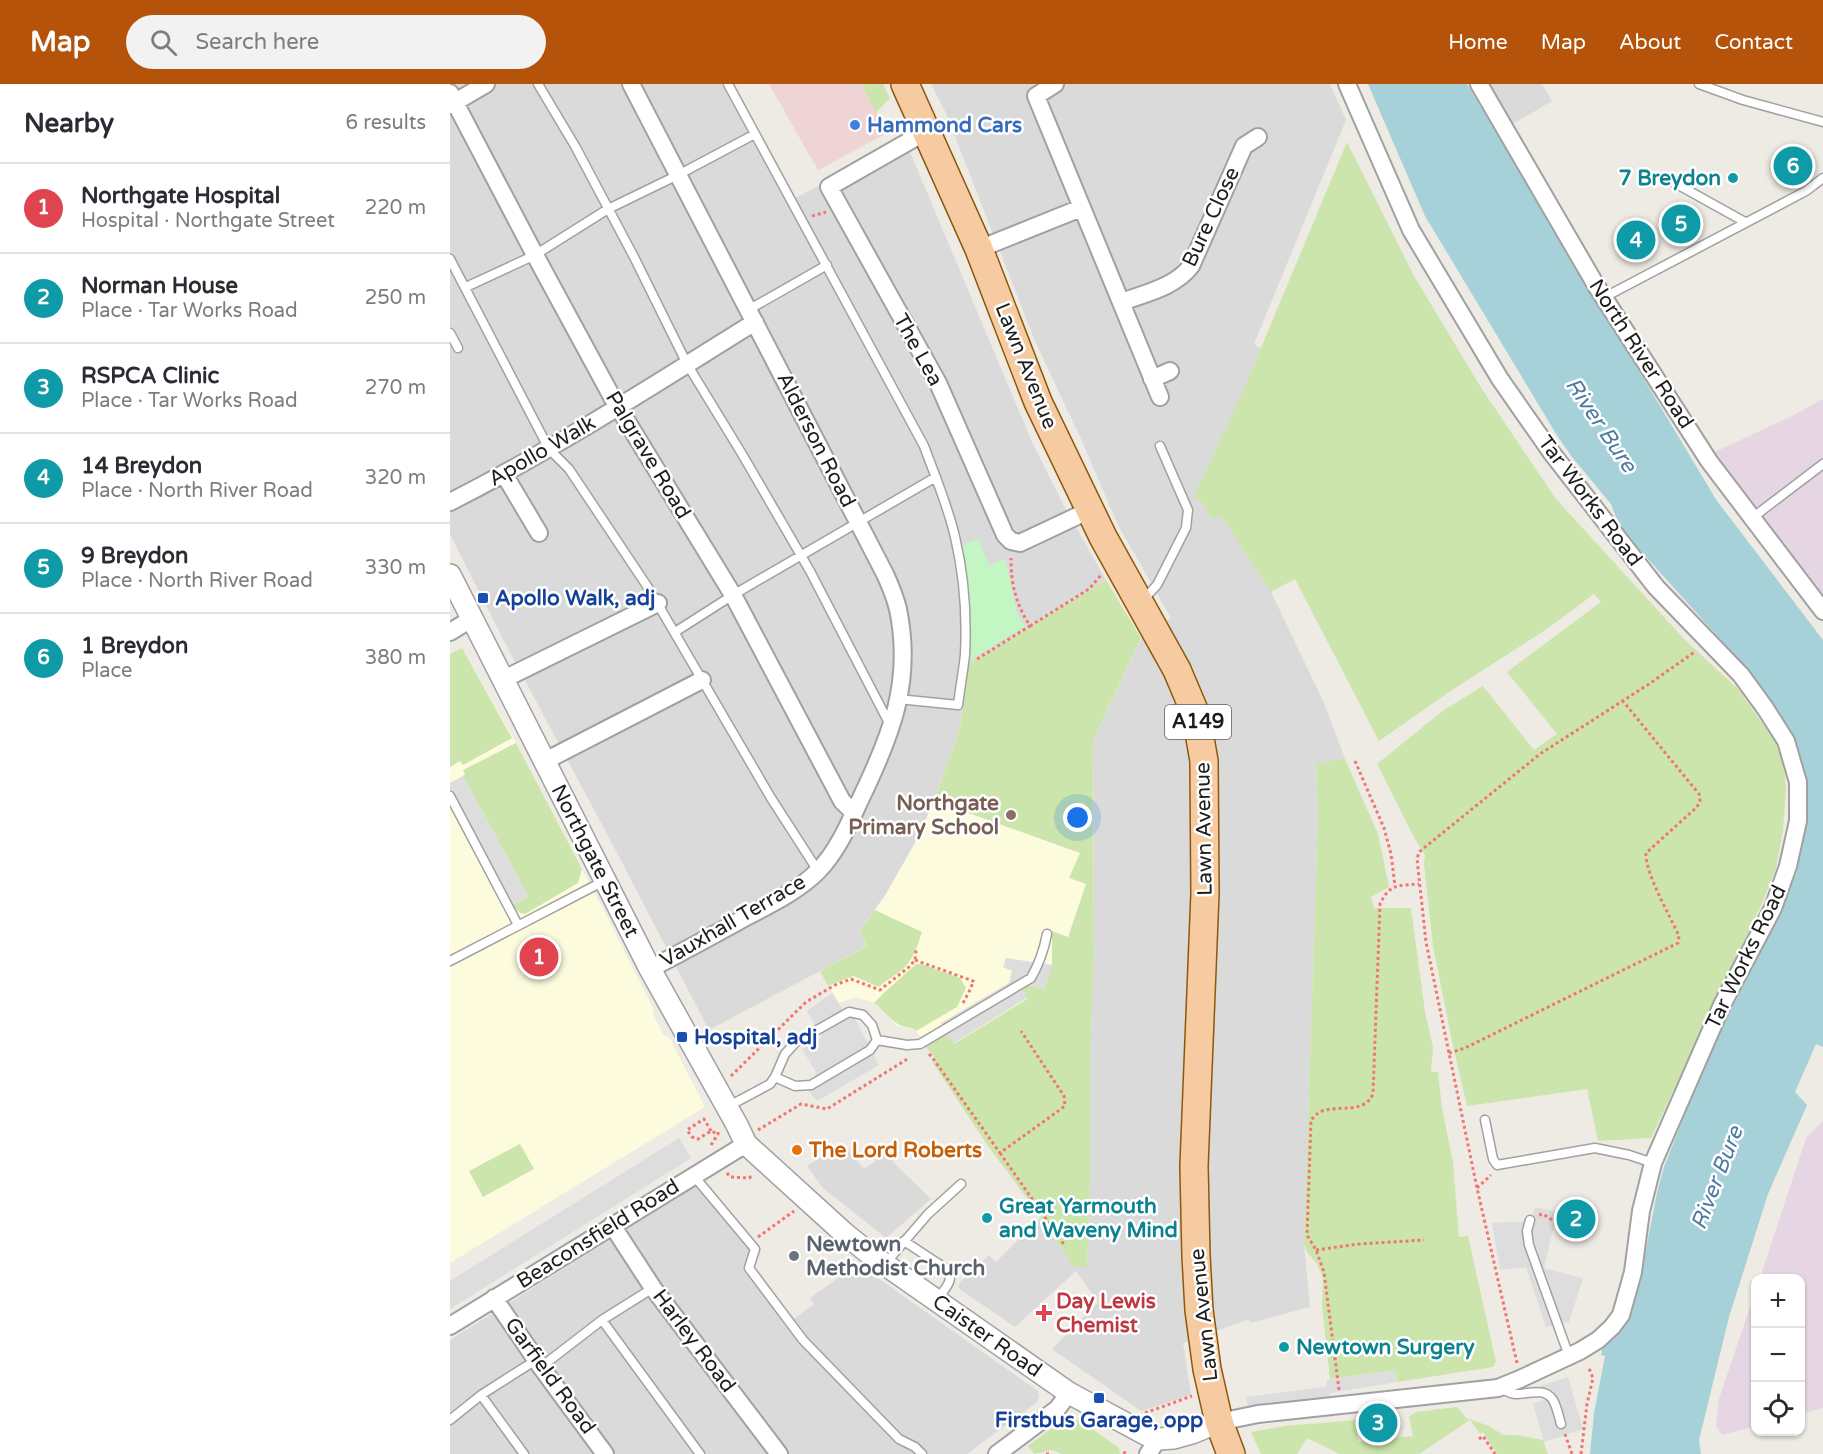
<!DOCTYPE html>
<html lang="en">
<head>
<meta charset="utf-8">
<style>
	:root { --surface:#fff; --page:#f2f2f3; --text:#2b2b33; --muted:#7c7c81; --line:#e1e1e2; --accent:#b45309 }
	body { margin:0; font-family:"Varela Round",sans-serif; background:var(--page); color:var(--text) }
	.controls { position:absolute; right:18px; bottom:18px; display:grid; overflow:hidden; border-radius:12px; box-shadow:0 2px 4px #0004 }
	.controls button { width:54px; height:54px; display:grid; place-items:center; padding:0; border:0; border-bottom:2px solid var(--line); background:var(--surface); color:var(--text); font:30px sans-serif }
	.you { position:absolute; left:628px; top:734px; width:21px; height:21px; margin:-15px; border:4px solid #fff; border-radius:50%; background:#1a73e8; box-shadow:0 0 0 9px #1a73e833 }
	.badge { display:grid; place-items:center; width:39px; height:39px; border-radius:50%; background:var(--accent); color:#fff; font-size:20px; font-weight:700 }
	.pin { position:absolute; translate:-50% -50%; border:3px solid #fff; box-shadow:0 2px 6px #0006 }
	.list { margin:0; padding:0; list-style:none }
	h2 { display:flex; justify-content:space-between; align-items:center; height:78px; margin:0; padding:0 24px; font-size:26px }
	h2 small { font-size:20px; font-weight:400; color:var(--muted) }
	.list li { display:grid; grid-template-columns:39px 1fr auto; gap:18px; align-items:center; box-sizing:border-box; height:90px; padding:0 24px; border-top:2px solid var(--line) }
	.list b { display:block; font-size:22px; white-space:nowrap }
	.list p { margin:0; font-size:20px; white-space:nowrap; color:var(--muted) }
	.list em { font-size:20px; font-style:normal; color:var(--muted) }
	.icon { flex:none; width:33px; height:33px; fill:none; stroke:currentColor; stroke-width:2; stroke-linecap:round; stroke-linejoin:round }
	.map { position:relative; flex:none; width:1373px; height:1370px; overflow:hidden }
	header { display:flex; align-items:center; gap:36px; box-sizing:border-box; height:84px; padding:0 30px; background:var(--accent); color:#fff }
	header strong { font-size:28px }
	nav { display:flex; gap:33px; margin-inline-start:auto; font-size:21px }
	.search { width:420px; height:54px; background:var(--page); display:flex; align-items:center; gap:15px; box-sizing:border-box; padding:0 21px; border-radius:33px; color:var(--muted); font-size:22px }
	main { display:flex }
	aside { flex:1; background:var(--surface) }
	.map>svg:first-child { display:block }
	.residential { fill:#dbdada }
	.commercial { fill:#eed4d4 }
	.industrial { fill:#e6d6e4 }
	.education { fill:#fdfbdd }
	.grass { fill:#cce5ac }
	.park { fill:#c3f6c3 }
	.parking { fill:#ddd }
	.water { fill:#a6d1d9 }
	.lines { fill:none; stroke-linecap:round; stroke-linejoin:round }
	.service-casing { stroke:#a1a1a1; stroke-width:11 }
	.minor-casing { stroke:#a1a1a1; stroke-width:20 }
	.tertiary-casing { stroke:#a1a1a1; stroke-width:24 }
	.primary-casing { stroke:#8d5809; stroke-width:30 }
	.path { stroke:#f17672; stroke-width:3; stroke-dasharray:3 3; stroke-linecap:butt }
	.service { stroke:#fff; stroke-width:8 }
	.minor { stroke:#fff; stroke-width:16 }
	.tertiary { stroke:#fff; stroke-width:21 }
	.primary { stroke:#f6cba1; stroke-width:27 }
	.shop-dot { fill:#3f7fe0; stroke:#fff; stroke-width:2 }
	.culture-dot { fill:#0f9aa8; stroke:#fff; stroke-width:2 }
	.transit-dot { fill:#1a4fb4; stroke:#fff; stroke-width:2 }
	.education-dot { fill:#8d6e63; stroke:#fff; stroke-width:2 }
	.food-dot { fill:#e8710a; stroke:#fff; stroke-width:2 }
	.worship-dot { fill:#6b7280; stroke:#fff; stroke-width:2 }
	.health-dot { fill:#e0444e; stroke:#fff; stroke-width:2 }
	.labels { text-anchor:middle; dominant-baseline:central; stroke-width:5; stroke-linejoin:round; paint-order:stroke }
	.shield { fill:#fff; stroke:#616161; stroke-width:1.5 }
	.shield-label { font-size:20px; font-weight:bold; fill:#1d1d1d }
	.shop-label { font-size:21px; font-weight:bold; fill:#366cbe; stroke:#fff; text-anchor:start }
	.culture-label { font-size:21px; font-weight:bold; fill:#0d838f; stroke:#fff; text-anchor:start }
	.street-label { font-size:21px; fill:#1d1d1d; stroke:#fff }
	.transit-label { font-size:21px; font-weight:bold; fill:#164399; stroke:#fff; text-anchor:start }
	.education-label { font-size:21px; font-weight:bold; fill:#785e54; stroke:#fff; text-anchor:end }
	.food-label { font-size:21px; font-weight:bold; fill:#c56008; stroke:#fff; text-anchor:start }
	.worship-label { font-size:21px; font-weight:bold; fill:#5b616d; stroke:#fff; text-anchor:start }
	.health-label { font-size:21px; font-weight:bold; fill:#be3a42; stroke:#fff; text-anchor:start }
	.water-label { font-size:22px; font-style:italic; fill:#4d7b9f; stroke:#fff }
</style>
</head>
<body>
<header>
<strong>Map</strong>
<div class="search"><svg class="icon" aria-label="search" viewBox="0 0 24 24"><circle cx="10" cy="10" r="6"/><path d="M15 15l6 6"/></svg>Search here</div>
<nav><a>Home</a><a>Map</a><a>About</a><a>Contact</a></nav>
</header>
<main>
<aside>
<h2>Nearby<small>6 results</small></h2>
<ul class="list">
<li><span class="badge" style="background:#e0444e">1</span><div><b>Northgate Hospital</b><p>Hospital · Northgate Street</p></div><em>220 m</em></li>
<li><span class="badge" style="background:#0f9aa8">2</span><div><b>Norman House</b><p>Place · Tar Works Road</p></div><em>250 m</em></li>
<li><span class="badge" style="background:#0f9aa8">3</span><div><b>RSPCA Clinic</b><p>Place · Tar Works Road</p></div><em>270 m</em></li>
<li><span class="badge" style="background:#0f9aa8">4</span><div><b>14 Breydon</b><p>Place · North River Road</p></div><em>320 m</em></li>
<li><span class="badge" style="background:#0f9aa8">5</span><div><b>9 Breydon</b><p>Place · North River Road</p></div><em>330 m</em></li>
<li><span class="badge" style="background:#0f9aa8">6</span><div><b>1 Breydon</b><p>Place</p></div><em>380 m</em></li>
</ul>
</aside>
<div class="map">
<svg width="1373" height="1370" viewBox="0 0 1373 1370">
	<rect width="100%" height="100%" fill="#eeeae4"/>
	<path class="residential" d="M0,0H274L338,118L455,56L582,358L613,420L656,496L515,582L511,641L497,681L483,720L465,759L436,810L410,847L417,862L259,946L165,765L55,559L0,450Z
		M481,0H880L896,36L804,260L811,265L793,307L752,419L763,435L770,429L821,508L874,619L895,675L866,681L868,731L854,1160L860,1223L800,1239L799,1235L733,1259L741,1311L691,1327L602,1265L648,1218L626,1187L565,1243L508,1204L510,1198L539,1171L546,1178L591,1133L624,1183L637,1182L640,1099V976L644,873L643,657L691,554L721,534L668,441L631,355L585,257L495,27Z
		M1037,0H1092L1102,17L1061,41Z
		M394,1059L412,1083L416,1084L437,1068L445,1080L481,1115L436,1154L373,1104L357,1082Z
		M252,1098L301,1166L294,1184L337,1240L364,1220L360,1214L408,1180L588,1307L589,1312L586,1319L517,1370H0V1256Z"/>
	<path class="commercial" d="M319,0H411L437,49L368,86Z"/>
	<path class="industrial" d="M1373,315V513L1265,368L1346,330Z
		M1373,1037V1324L1351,1330L1350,1194H1310L1356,1054Z
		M1305,1208V1342L1272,1351L1266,1342L1269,1315Z"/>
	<path class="education" d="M656,496L691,554L643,657L644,873L487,976L464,944H454L445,941L436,929L424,919L406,913L389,919L370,887L417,862L410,847L436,810L465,759L483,720L497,681L511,641L515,582Z
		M12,564L66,659L152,823L203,924V930L213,950L219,953L255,1023L0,1179V570Z"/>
	<path class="grass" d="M411,0H433L440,14L426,29Z
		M897,58L964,192L1030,302L1106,415L1235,556L1288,605L1325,657L1334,679L1336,706L1333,746L1326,784L1314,815L1201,1054L1148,1057L1137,1005L1017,1022L1002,957L983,862L974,780L975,771L966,757L927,680L994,626L1033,602L1084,666L1107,650L1057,588L1151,518L1144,510L1094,547L999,608L929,657L845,495L821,508L770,430L763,435L752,419L744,413L793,307Z
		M656,496L691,554L643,657L644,873L640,976V1099L637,1183H624L591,1133L538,1062L483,979L487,976L476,963L497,949L504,960L577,915L572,904C580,899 586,903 594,905L602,881V847L618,853L636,800L619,794L630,769L493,720H483L511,641L515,582Z
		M12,564L62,654L13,681L10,677L0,683V570Z
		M66,659L132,785L128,799L75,830L70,829L62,821L78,812L13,692L15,690L13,687L15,685Z
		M895,675L928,750L939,803L921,813L924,824H961L975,928L983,963L981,988H988L992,1024L1003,1079L1009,1153L1018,1152L1046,1278L1043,1283L947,1298L946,1286L880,1295L872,1221L873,1194L867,1180L857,1168L854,1160L868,731L866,680Z
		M425,826L472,848C468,860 464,873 456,882C448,891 437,895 429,903L403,892L378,902L370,887L417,862L410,847Z
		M466,880H472L510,894L516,904L507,923L466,947L463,944C444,944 439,930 424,919C437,905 452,893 466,880Z
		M70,1060L84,1085L33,1113L19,1087Z
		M1007,1323L1016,1334L1039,1342L1053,1351H1067L1093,1356L1098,1370H1047L1033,1348L1030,1350L1020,1336L969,1370H890L857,1354L847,1370H811L801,1348L835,1342L907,1336L908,1358L963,1352L959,1333L966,1328Z
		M621,1334L631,1337L669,1364L670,1370H612L602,1366L584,1370L578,1362L614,1335Z"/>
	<path class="park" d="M528,455L539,482L555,474L567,529L575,542L519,577L518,546L508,464Z"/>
	<path class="parking" d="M13,692L78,812L62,821L0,705V699Z
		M556,874L603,881L594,905L581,901L572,904L577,914L503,960L491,939L559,899L562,887L553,883Z
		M382,909L399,935L404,933L429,981L367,1017L360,1009L366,988L352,965L372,952L357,927Z
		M229,1054L241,1074L0,1225V1197Z
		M1085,1123L1107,1128L1094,1184L1133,1194L1119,1238L1096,1243L1076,1183L1050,1186L1042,1139L1080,1137Z
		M946,1286L947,1298L880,1309V1315L798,1325L796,1313L874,1303L877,1300V1296Z
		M1118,1293L1133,1345L1094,1358L1083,1320L1094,1316L1090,1302Z"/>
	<path class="water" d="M918,0H1017L1267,417L1373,556V963L1366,960L1345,1008L1357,1021L1318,1110L1279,1233L1249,1356L1251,1370H1140L1144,1329L1155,1272L1151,1271L1153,1262L1157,1261L1155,1258L1179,1230L1191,1191L1207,1109L1214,1083L1259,969L1328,834L1347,787L1354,744V686L1341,648L1312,606L1288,575L1170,444L1161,420L1122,373L1108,353L975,132Z"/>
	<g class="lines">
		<defs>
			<path id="service" d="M88,0L125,62L184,173L237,280L292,370L360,487L440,641
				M278,0L474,362C485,392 498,422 505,453C514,491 517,532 515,571C513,588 510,605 508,621L448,615
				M1249,0L1293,16L1373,38
				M1214,93L1295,138
				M0,175L99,365L119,385L199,505L321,714L368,787
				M16,203L85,171L158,125L228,91L305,50
				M1153,214L1356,107L1373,94
				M298,226L377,181
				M0,249L8,264
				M1302,434L1373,380
				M692,517L707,501L736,444L738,426L710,362
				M225,548L283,511L486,393
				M0,712L68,841
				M0,877L154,797
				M427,956L457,961L470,960L581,894C589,880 594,866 597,850
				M277,1023L320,1000L325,993L335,970L346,958L399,928L413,931L422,941L427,956L420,966L361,1001L345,1002L325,993
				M1035,1036L1043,1075L1047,1081L1145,1064L1179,1071L1203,1079
				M244,1092L305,1165L299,1184L353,1256L449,1355L465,1363L472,1370
				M1080,1136L1077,1147L1079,1161L1119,1272
				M454,1157L498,1186C505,1196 493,1207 487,1216
				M435,1180L478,1130L511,1100
				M152,1236L250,1370
				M91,1283L152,1236L203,1204
				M1052,1305C1056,1307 1061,1310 1066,1310C1078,1310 1095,1303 1103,1316C1107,1323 1109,1333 1111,1340
				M31,1311L74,1370
				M0,1336L31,1311L86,1276"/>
			<path id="minor" d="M181,0L435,490C440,501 445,513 448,525C463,598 441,652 410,716C399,740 387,768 368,787C348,807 321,820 296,833C264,851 232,868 200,885
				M605,0L586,12L710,313
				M1029,0L1147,203L1259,377L1373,527
				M0,9L85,171L162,313L283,511L392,717L404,729
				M0,21L36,0
				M477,47L379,103L488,299L555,451L561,457L570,459L640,426
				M529,165L631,124
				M672,218C696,209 725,203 741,182L794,62L808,53
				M702,295L720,287
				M54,390L89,449
				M0,418C105,365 205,300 305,238
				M0,548L23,534
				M52,596L208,519
				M93,678L252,596
				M162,1141L203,1204L329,1370
				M44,1214L91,1283L155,1370
				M0,1242L296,1060
				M769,1338L808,1330L1048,1304L1070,1295L1130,1267L1148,1256L1162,1243L1171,1231L1183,1188L1191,1127L1203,1079L1272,921L1323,824L1338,782L1348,737V698L1336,657L1315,624L1291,591L1206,503L1101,368L1050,295L961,146L897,0
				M547,1370L607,1325L619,1309
				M698,1370L708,1355"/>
			<path id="tertiary" d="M0,491L200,885L287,1041L296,1060L394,1149L420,1170L619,1309L697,1351L708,1355L724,1354L742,1349L769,1338"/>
			<path id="primary" d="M455,0L529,165L588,318L653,453L727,586L746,631L754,677L755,809L744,1082L746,1172L749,1226L757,1285L769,1338L781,1370"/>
		</defs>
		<use href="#service" class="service-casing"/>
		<use href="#minor" class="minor-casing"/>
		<use href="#tertiary" class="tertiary-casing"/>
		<use href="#primary" class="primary-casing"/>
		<path class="path" d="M362,132L376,128
			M580,542L639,505L651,491
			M527,575L580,542C566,520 561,501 561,474
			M905,677L934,744L941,770L945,802
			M465,876L523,897L524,893
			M513,919L521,904L523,897
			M999,969L1015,964L1228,859L1229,852C1220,832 1195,789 1196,769L1247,723L1250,717L1249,710L1172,616
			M479,970L482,973L550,1069L615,1022L614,1012L571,947
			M281,992L356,918L385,901L401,895L430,906L459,883L465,876L466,866
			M308,1046L351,1020L377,1025L459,974
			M261,1047L254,1035L237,1046L242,1053L248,1055L261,1047L268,1050
			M261,1061L268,1050V1046
			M550,1069L615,1162
			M277,1089L280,1093L299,1094L303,1091
			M1027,1104L1041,1091
			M1089,1131L1093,1130L1114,1144
			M308,1153L344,1127
			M866,1166L909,1160L974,1156
			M1067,1279L1027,1104L976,858L967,775L969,768L1090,670L1199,600L1246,567
			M889,1306L874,1188L866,1166L857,1151L861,1036C864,1033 867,1029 872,1027C890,1021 914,1030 923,1010L930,820C940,799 948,802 969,800
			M695,1329L742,1312
			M1115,1350L1122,1370
			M1029,1355L1033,1352L1045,1370
			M596,1370H600
			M674,1370L676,1365
			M1131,1370L1137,1320L1143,1294L1138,1282"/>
		<use href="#service" class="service"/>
		<use href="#minor" class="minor"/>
		<use href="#tertiary" class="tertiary"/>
		<use href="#primary" class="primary"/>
	</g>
	<circle class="shop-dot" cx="405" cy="41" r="6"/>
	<g class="culture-dot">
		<circle cx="1283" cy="94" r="6"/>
		<circle cx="537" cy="1134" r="6"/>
		<circle cx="834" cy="1263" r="6"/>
	</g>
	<g class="transit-dot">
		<rect x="27" y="508" width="12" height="12" rx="3"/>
		<rect x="226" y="947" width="12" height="12" rx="3"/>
		<rect x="643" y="1308" width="12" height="12" rx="3"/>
	</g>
	<circle class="education-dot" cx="561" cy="731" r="6"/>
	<circle class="food-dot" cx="347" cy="1066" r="6"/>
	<circle class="worship-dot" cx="344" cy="1172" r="6"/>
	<path class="health-dot" d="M591 1220h6v6h6v6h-6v6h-6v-6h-6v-6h6z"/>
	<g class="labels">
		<rect class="shield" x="715" y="621" width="66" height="34" rx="4.5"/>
		<g class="shield-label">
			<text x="748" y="638">A149</text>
		</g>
		<g class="shop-label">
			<text x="417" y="41">Hammond Cars</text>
		</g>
		<g class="culture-label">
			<text x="1271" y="94" text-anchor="end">7 Breydon</text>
			<text x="549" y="1122">Great Yarmouth<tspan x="549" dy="24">and Waveny Mind</tspan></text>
			<text x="846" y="1263">Newtown Surgery</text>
		</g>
		<g class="street-label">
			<text transform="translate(761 133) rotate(-65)">Bure Close</text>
			<text transform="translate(468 266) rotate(61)">The Lea</text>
			<text transform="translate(1191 270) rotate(57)">North River Road</text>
			<text transform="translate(576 282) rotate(68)">Lawn Avenue</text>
			<text transform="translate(366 356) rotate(63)">Alderson Road</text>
			<text transform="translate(92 367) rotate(-30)">Apollo Walk</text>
			<text transform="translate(198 371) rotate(59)">Palgrave Road</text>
			<text transform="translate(1140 417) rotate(53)">Tar Works Road</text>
			<text transform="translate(754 745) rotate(-91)">Lawn Avenue</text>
			<text transform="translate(145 777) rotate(63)">Northgate Street</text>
			<text transform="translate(283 837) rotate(-30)">Vauxhall Terrace</text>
			<text transform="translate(1296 873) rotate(-64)">Tar Works Road</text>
			<text transform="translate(148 1150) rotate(-32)">Beaconsfield Road</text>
			<text transform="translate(754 1231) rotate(-96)">Lawn Avenue</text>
			<text transform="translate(537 1252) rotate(35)">Caister Road</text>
			<text transform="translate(244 1257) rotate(53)">Harley Road</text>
			<text transform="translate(100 1292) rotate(54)">Garfield Road</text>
		</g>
		<g class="transit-label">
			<text x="45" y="514">Apollo Walk, adj</text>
			<text x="244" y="953">Hospital, adj</text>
			<text x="649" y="1336" text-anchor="middle">Firstbus Garage, opp</text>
		</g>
		<g class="education-label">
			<text x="549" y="719">Northgate<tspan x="549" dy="24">Primary School</tspan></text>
		</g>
		<g class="food-label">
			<text x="359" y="1066">The Lord Roberts</text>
		</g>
		<g class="worship-label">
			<text x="356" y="1160">Newtown<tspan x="356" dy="24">Methodist Church</tspan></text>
		</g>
		<g class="health-label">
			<text x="606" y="1217">Day Lewis<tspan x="606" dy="24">Chemist</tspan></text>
		</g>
		<g class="water-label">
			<text transform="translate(1151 341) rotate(56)">River Bure</text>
			<text transform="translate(1267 1094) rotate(-69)">River Bure</text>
		</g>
	</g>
</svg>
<div class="controls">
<button>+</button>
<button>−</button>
<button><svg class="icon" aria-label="locate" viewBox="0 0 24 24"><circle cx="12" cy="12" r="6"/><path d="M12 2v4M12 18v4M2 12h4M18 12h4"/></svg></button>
</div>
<div class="you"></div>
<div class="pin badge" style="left:89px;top:873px;background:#e0444e">1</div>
<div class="pin badge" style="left:1126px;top:1135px;background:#0f9aa8">2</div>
<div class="pin badge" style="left:928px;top:1339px;background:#0f9aa8">3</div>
<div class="pin badge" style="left:1186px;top:156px;background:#0f9aa8">4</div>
<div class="pin badge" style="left:1231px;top:140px;background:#0f9aa8">5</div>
<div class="pin badge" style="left:1343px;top:82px;background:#0f9aa8">6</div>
</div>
</main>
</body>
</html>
